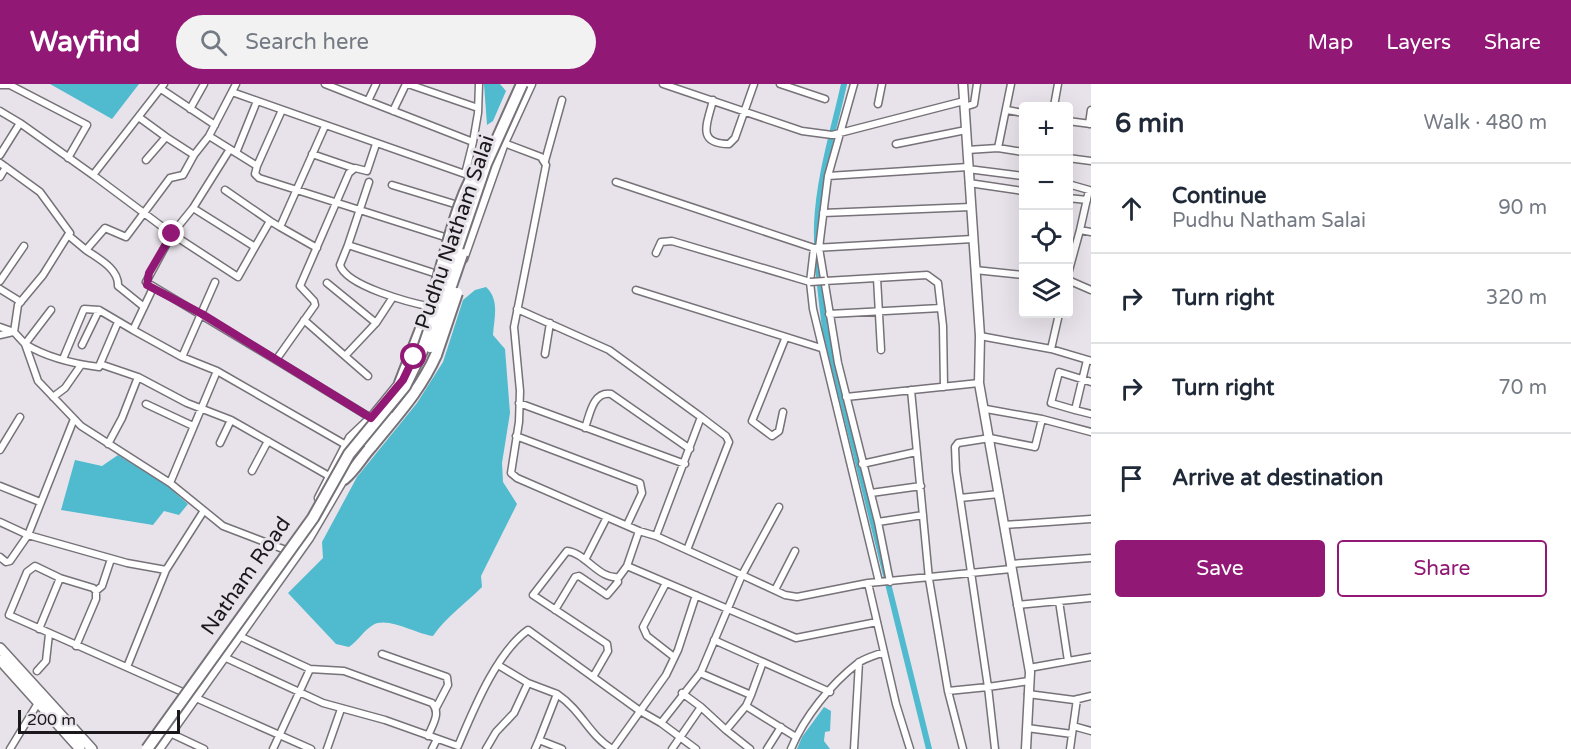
<!DOCTYPE html>
<html lang="en">
<head>
<meta charset="utf-8">
<style>
	:root { --surface:#fff; --page:#f2f2f3; --text:#1f2937; --muted:#747a83; --line:#e0e1e3; --accent:#911875 }
	body { margin:0; font-family:"Varela Round",sans-serif; background:var(--page); color:var(--text) }
	.controls { position:absolute; right:18px; top:18px; display:grid; overflow:hidden; border-radius:6px; box-shadow:0 6px 24px #0002 }
	.controls button { width:54px; height:54px; display:grid; place-items:center; padding:0; border:0; border-bottom:2px solid var(--line); background:var(--surface); color:var(--text); font:30px sans-serif }
	.scale { position:absolute; left:18px; bottom:15px; width:162px; box-sizing:border-box; padding-left:6px; border:3px solid #1a181b; border-top:0; font-size:16px; line-height:21px; white-space:nowrap; color:#1a181b; -webkit-text-stroke:4px #e8e3ea; paint-order:stroke }
	.stop { position:absolute; width:18px; height:18px; margin:-14px; border:4px solid #911875; border-radius:50%; background:#fff }
	.stop.end { background:#911875; border-color:#fff; box-shadow:0 2px 6px #0008 }
	.list { margin:0; padding:0; list-style:none }
	h2 { display:flex; justify-content:space-between; align-items:center; height:78px; margin:0; padding:0 24px; font-size:26px }
	h2 small { font-size:20px; font-weight:400; color:var(--muted) }
	.list li { display:grid; grid-template-columns:39px 1fr auto; gap:18px; align-items:center; box-sizing:border-box; height:90px; padding:0 24px; border-top:2px solid var(--line) }
	.list b { display:block; font-size:22px; white-space:nowrap }
	.list p { margin:0; font-size:20px; white-space:nowrap; color:var(--muted) }
	.list em { font-size:20px; font-style:normal; color:var(--muted) }
	.actions { display:flex; gap:12px; padding:18px 24px }
	.actions a { flex:1; padding:14px 0; border:2px solid var(--accent); border-radius:6px; text-align:center; font-size:21px; color:var(--accent) }
	.actions .main { background:var(--accent); color:#fff }
	.icon { flex:none; width:33px; height:33px; fill:none; stroke:currentColor; stroke-width:2; stroke-linecap:round; stroke-linejoin:round }
	.map { position:relative; flex:none; width:1091px; height:665px; overflow:hidden }
	header { display:flex; align-items:center; gap:36px; box-sizing:border-box; height:84px; padding:0 30px; background:var(--accent); color:#fff }
	header strong { font-size:28px }
	nav { display:flex; gap:33px; margin-inline-start:auto; font-size:21px }
	.search { width:420px; height:54px; background:var(--page); display:flex; align-items:center; gap:15px; box-sizing:border-box; padding:0 21px; border-radius:33px; color:var(--muted); font-size:22px }
	main { display:flex }
	aside { flex:1; background:var(--surface) }
	.map>svg:first-child { display:block }
	.water { fill:#50bace }
	.lines { fill:none; stroke-linecap:round; stroke-linejoin:round }
	.canal { stroke:#50bace; stroke-width:6 }
	.minor-casing { stroke:#767278; stroke-width:9 }
	.secondary-casing { stroke:#767278; stroke-width:11 }
	.primary-casing { stroke:#767278; stroke-width:12 }
	.trunk-casing { stroke:#767278; stroke-width:14 }
	.minor { stroke:#fff; stroke-width:6 }
	.secondary { stroke:#fff; stroke-width:8 }
	.primary { stroke:#fff; stroke-width:9 }
	.trunk { stroke:#fff; stroke-width:10 }
	.minor-bridge-casing { stroke:#767278; stroke-width:9; stroke-linecap:butt }
	.trunk-bridge-casing { stroke:#767278; stroke-width:14; stroke-linecap:butt }
	.minor-bridge { stroke:#fff; stroke-width:6 }
	.trunk-bridge { stroke:#fff; stroke-width:10 }
	.route { stroke:#911875; stroke-width:8 }
	.labels { text-anchor:middle; dominant-baseline:central; stroke-width:6; stroke-linejoin:round; paint-order:stroke }
	.street-label { font-size:21px; fill:#1a181b; stroke:#e8e3ea }
</style>
</head>
<body>
<header>
<strong>Wayfind</strong>
<div class="search"><svg class="icon" aria-label="search" viewBox="0 0 24 24"><circle cx="10" cy="10" r="6"/><path d="M15 15l6 6"/></svg>Search here</div>
<nav><a>Map</a><a>Layers</a><a>Share</a></nav>
</header>
<main>
<div class="map">
<svg width="1091" height="665" viewBox="0 0 1091 665">
	<rect width="100%" height="100%" fill="#e8e3ea"/>
	<path class="water" d="M50,0H139L112,35Z
		M484,0H500L506,7L493,37L487,41Z
		M486,203C500,216 494,234 493,251L505,265L510,329L502,379L503,398L517,420L481,492L482,503C465,520 447,532 433,552C418,551 388,532 373,541C364,546 358,557 349,563L336,560L288,509L323,474L322,458L357,393L417,319L443,278L463,216L475,206Z
		M118,371L165,400L188,420L179,431L164,427L153,441L61,426L75,376L102,382Z
		M824,623L831,627L830,647L825,648L824,657L830,665H797L802,653Z"/>
	<g class="lines">
		<path class="canal" d="M844,0C834,45 819,93 817,140C816,175 821,210 825,245L929,665"/>
		<defs>
			<path id="minor" d="M325,0L368,17
				M376,0L368,17L473,58L465,90L467,91
				M408,0L478,24
				M663,0L802,47L832,51L964,17
				M780,0L825,15
				M854,0L828,92L819,164L838,279L878,438L890,498
				M0,1H10L87,41L68,74
				M161,5L215,41
				M232,8L465,90
				M713,16C708,38 695,60 729,60L735,54L754,0
				M878,20L882,0
				M1054,22L1058,0
				M964,23L974,20L977,0
				M190,25L204,0
				M1007,26L1023,29
				M0,27L20,39L0,71
				M393,27L406,0
				M140,34L166,53
				M1068,37L1091,40
				M20,39L93,91L164,0
				M1089,40L1091,26
				M209,52L257,82L255,90L259,94L451,155
				M473,58L478,29L479,0
				M896,60L966,46
				M998,64L1011,0
				M230,65L193,124L255,163L270,137L280,143L325,42
				M967,66L998,64L1023,68
				M236,69L257,17
				M312,70L353,84
				M1068,74L1091,77
				M146,76L166,53L194,71L209,52L236,0
				M545,77L562,16
				M0,79L40,108L67,145L70,149L68,151
				M257,82L282,26
				M968,85L1023,92
				M93,91L172,150L238,193L255,163
				M828,92L968,83
				M0,93L6,83
				M369,98L348,161L440,191
				M616,98L814,164L973,155
				M969,99L1023,107
				M1068,100L1089,106L1080,146
				M392,101L461,122
				M225,106L270,137
				M1068,114L1087,116
				M193,124L172,150L146,198L276,276
				M823,129L971,123
				M280,143L317,164
				M348,161L340,181C346,202 411,219 432,223
				M814,164L810,198L813,225L879,498L868,499L896,620L910,665
				M86,166C99,175 119,185 118,202L144,223
				M656,169L661,158L672,157L810,198
				M975,186L1023,191
				M1068,190L1080,146L1091,148
				M877,194L881,266
				M1068,196L1091,206
				M0,197L24,162
				M825,197L927,191L938,199L943,242L944,303
				M153,204L133,246L182,273L217,287L170,399L223,442L291,468
				M0,205L21,218
				M636,206L821,264
				M517,225L609,266L701,333L656,452L639,447
				M51,226L25,260C46,273 75,280 99,283L100,280L138,293L187,319L231,336L329,392
				M829,230L941,224
				M304,236L345,272L376,239L327,199
				M376,239L393,213
				M0,243L14,248
				M0,251L13,248
				M980,252L1051,265L1091,277
				M82,261L99,226L133,246
				M1051,265L1059,230
				M545,270L550,239
				M345,272L368,292
				M182,273L215,198
				M63,275L84,225L99,226
				M1087,276L1075,326L1051,319L1059,288L1091,298
				M100,280L118,238
				M217,287L346,361
				M911,306L929,495L948,607
				M53,313L65,304L81,281
				M846,313L979,299
				M519,319L685,380
				M146,320L193,342
				M986,325L1042,335L1035,363L990,354L958,359L955,363L956,387L988,603L1029,597
				M1075,326L1091,330
				M783,328L779,347L772,352L752,337L785,255
				M371,334L276,276L315,221L314,217L300,202L349,89L355,84L367,87L376,60
				M1042,335L1091,348
				M585,344C590,330 593,307 611,310L690,365
				M516,352L640,399L642,409L627,441
				M220,359L231,336
				M108,360L122,334L138,293
				M0,366L20,333
				M862,380L916,368
				M252,387L268,357
				M170,399L81,342L38,297L25,260L14,248L18,221L43,191L68,151L86,166L105,144L126,153L170,94L183,91L194,71
				M0,402L40,418
				M871,409L921,402
				M960,414L999,410
				M779,423L742,491L785,511L797,513L868,499
				M0,438L28,451L74,335
				M878,438L923,431
				M1004,441L1091,435
				M656,452L742,491L701,588L661,639L696,665
				M687,466L729,358L726,352L701,333
				M0,473L6,478L10,477L28,451L127,479L166,486
				M585,476L607,433
				M1010,480L1091,474
				M627,482L796,554L877,538
				M60,494L35,482L27,488L9,531L311,665
				M879,498L1011,485
				M666,499L643,543L647,552L674,573
				M775,506L795,467
				M96,507L102,502L111,475
				M1059,517L1068,577
				M1017,521L1091,514
				M555,526L575,493L579,492L607,511L618,498L617,494
				M39,545L60,494L93,504L96,507V515L76,562
				M239,552L310,585
				M714,556L830,608
				M382,570L447,593L448,601L436,624
				M224,573L323,619L385,636L458,662C473,627 496,569 528,546L593,593L608,567L607,560L533,511L567,467C586,469 599,496 619,493L627,482L639,447L517,394L511,389L519,338L520,307L514,243L546,81L541,73L504,59
				M498,581L528,599L557,610L539,656L562,665
				M127,583L166,486L203,428
				M1029,584L1091,573
				M37,587L46,577L49,550
				M700,589L751,611L746,622L796,653
				M593,593L640,627L661,639
				M682,609L701,623
				M557,610C582,627 589,651 612,665
				M1028,610L1074,616L1091,612
				M751,611L763,578
				M1073,642L1091,647
				M1027,644L1072,650
				M726,646L750,665
				M170,649L204,665
				M10,665L38,619
				M273,665L310,585L344,587L432,619C441,629 433,640 428,652
				M327,665L341,625
				M432,665L437,655
				M486,665L496,648L514,629L528,599
				M535,665L539,656
				M613,665L666,591L678,566L696,511
				M672,665L701,623L726,646L746,622
				M767,665L781,643
				M791,665C804,633 831,600 858,579C865,574 876,571 884,568
				M854,665L859,578
				M963,665L948,607L988,603L995,665
				M1070,665L1077,615"/>
			<path id="secondary" d="M963,0L980,252L979,299L1030,588L1026,665
				M463,175L504,59L531,0
				M368,359L391,333
				M319,414L350,354L371,334L402,296
				M159,665L309,454L347,389"/>
			<path id="primary" d="M0,564L92,665
				M0,576L80,665"/>
			<path id="trunk" d="M400,299L424,237
				M344,395C355,386 361,374 371,363C396,332 420,307 436,271"/>
		</defs>
		<use href="#minor" class="minor-casing"/>
		<use href="#secondary" class="secondary-casing"/>
		<use href="#primary" class="primary-casing"/>
		<use href="#trunk" class="trunk-casing"/>
		<use href="#minor" class="minor"/>
		<use href="#secondary" class="secondary"/>
		<use href="#primary" class="primary"/>
		<use href="#trunk" class="trunk"/>
		<defs>
			<path id="minor-bridge" d="M810,198L825,197"/>
			<path id="trunk-bridge" d="M435,205C447,166 458,109 482,77
				M430,263L462,170
				M436,271L457,209
				M147,665L313,434L349,370L405,302L422,267L486,80L522,0"/>
		</defs>
		<use href="#minor-bridge" class="minor-bridge-casing"/>
		<use href="#trunk-bridge" class="trunk-bridge-casing"/>
		<use href="#minor-bridge" class="minor-bridge"/>
		<use href="#trunk-bridge" class="trunk-bridge"/>
	</g>
	<g class="lines">
		<path class="route" d="M172,150L149,189L147,201L202,230L371,334L403,296L414,273"/>
	</g>
	<g class="labels">
		<g class="street-label">
			<text transform="translate(455 148) rotate(-71)">Pudhu Natham Salai</text>
			<text transform="translate(246 492) rotate(-55)">Natham Road</text>
		</g>
	</g>
</svg>
<div class="controls">
<button>+</button>
<button>−</button>
<button><svg class="icon" aria-label="locate" viewBox="0 0 24 24"><circle cx="12" cy="12" r="6"/><path d="M12 2v4M12 18v4M2 12h4M18 12h4"/></svg></button>
<button><svg class="icon" aria-label="layers" viewBox="0 0 24 24"><path d="M12 4l9 5-9 5-9-5zM3 14l9 5 9-5"/></svg></button>
</div>
<div class="scale">200 m</div>
<div class="stop" style="left:414px;top:273px"></div>
<div class="stop end" style="left:172px;top:150px"></div>
</div>
<aside>
<h2>6 min<small>Walk · 480 m</small></h2>
<ul class="list">
<li><svg class="icon" aria-label="ahead" viewBox="0 0 24 24"><path d="M12 20V5M6 11l6-6 6 6"/></svg><div><b>Continue</b><p>Pudhu Natham Salai</p></div><em>90 m</em></li>
<li><svg class="icon" aria-label="right" viewBox="0 0 24 24"><path d="M7 20v-9h11M14 6l5 5-5 5"/></svg><div><b>Turn right</b></div><em>320 m</em></li>
<li><svg class="icon" aria-label="right" viewBox="0 0 24 24"><path d="M7 20v-9h11M14 6l5 5-5 5"/></svg><div><b>Turn right</b></div><em>70 m</em></li>
<li><svg class="icon" aria-label="arrive" viewBox="0 0 24 24"><path d="M6 21V4h12l-3 4 3 4H6"/></svg><div><b>Arrive at destination</b></div></li>
</ul>
<div class="actions"><a class="main">Save</a><a>Share</a></div>
</aside>
</main>
</body>
</html>
